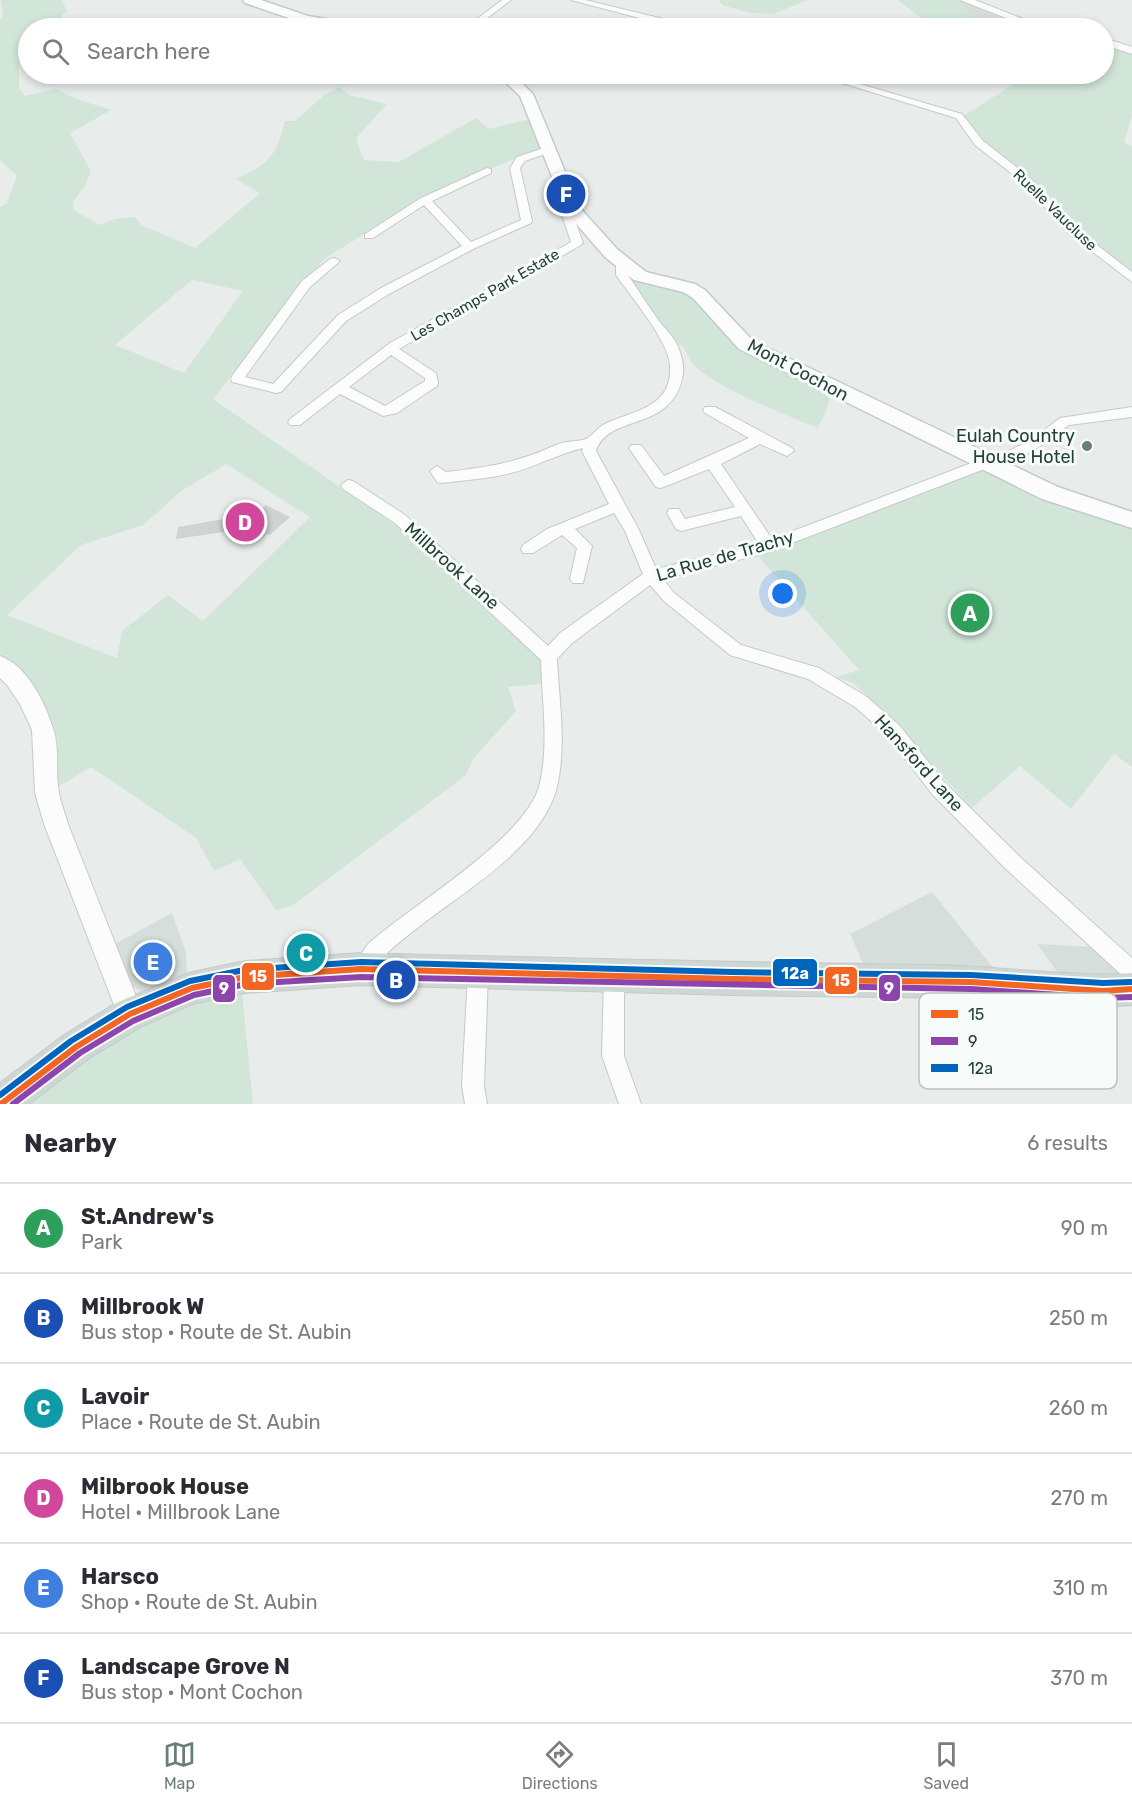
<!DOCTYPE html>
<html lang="en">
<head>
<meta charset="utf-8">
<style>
	:root { --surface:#fff; --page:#f7f7f7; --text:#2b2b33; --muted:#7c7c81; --line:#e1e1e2; --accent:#697e78 }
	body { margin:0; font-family:Rubik,sans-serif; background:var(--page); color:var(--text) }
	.you { position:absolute; left:783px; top:594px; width:21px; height:21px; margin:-15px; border:4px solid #fff; border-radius:50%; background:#1a73e8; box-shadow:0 0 0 9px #1a73e833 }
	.badge { display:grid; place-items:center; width:39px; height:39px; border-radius:50%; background:var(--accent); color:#fff; font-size:20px; font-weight:700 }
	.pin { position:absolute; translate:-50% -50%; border:3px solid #fff; box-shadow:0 2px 6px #0006 }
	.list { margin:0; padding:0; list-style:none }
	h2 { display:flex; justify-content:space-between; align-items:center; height:78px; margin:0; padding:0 24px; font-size:26px }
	h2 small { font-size:20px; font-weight:400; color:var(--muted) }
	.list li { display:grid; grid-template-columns:39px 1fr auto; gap:18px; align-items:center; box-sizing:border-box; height:90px; padding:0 24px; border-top:2px solid var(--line) }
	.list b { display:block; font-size:22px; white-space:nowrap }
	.list p { margin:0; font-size:20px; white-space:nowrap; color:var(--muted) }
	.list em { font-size:20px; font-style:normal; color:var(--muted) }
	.icon { flex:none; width:33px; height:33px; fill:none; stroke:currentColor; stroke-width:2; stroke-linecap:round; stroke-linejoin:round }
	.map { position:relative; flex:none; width:1132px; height:1104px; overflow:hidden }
	.search { position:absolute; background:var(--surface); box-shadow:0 3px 9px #0003; left:18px; right:18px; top:18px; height:66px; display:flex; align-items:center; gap:15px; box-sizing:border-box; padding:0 21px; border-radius:33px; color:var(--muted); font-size:22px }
	.sheet { height:618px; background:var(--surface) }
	nav { display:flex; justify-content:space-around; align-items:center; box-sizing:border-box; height:84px; border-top:2px solid var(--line); background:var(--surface); font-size:16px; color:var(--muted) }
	nav a { display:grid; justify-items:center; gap:3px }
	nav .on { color:var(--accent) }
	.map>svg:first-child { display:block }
	.built { fill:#d6dedb }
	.green { fill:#d1e6d8; fill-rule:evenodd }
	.building { fill:#cfd4d2 }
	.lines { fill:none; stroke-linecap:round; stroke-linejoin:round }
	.minor-casing { stroke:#c5cac8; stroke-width:2 }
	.tertiary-casing { stroke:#c5cac8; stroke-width:2 }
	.secondary-casing { stroke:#c3cbc8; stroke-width:3 }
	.primary-casing { stroke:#c3ccc9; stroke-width:2 }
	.minor { fill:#fcfcfc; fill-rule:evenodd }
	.tertiary { fill:#fcfcfc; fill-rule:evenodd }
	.secondary { fill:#fcfcfc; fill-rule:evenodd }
	.primary { fill:#cfd7d5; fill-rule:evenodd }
	.bus-1-casing { stroke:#f7fbf9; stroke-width:10 }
	.bus-2-casing { stroke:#f7fbf9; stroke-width:10 }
	.bus-3-casing { stroke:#f7fbf9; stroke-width:10 }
	.bus-1 { stroke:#f26522; stroke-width:6 }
	.bus-2 { stroke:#8e44ad; stroke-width:6 }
	.bus-3 { stroke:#0065bd; stroke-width:6 }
	.poi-dot { fill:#697e78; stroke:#f7fbf9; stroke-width:2 }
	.labels { text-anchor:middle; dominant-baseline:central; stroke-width:6; stroke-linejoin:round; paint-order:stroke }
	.far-street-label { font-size:15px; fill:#24423a; stroke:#f7fbf9 }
	.street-label { font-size:18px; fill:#24423a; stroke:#f7fbf9 }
	.poi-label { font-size:18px; fill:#24423a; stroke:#f7fbf9; text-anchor:end }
	.key { fill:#f7fbf9; stroke:#b8c4c0; stroke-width:1.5 }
	.key-label { font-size:16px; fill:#24423a }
	.line-badge { stroke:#f7fbf9; stroke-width:2 }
	.badge-label { font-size:16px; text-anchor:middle; font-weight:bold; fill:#fff }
</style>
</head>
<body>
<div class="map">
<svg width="1132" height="1104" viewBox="0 0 1132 1104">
	<rect width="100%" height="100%" fill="#e8edeb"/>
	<path class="built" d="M958,0L994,15L1031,28H990L970,15Z
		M932,892L996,971L864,966L850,934Z
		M172,913L186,952L187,977L141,992L128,983L122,957L115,944Z
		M1037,944L1095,947L1120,972L1058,973Z"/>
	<path class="green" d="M1,0H61L68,12L62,15V28H28V58L19,63V88L25,96L57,89L77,99L111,110L70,133L91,171L85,186L73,202L74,210L100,225L115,219L135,217L141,225L195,248L260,193L236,179C270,163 275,158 285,121H295L324,95L339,87L349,95L387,104L356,138L364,160L399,162L476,118L489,129L529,119L541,148L423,197L324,259L213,399L431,550L543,657V684L508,687L516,711L473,759L466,775L292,906L276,910L240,859L214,871L196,838L91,767L55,789L41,713L0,672V207L7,203L17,176L0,160V20L3,14ZM192,280L243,291L184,373L115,345ZM226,464L310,517L203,621L168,595L122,631L117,658L7,615L81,545L143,525L180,492Z
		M719,0H807L774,14L751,13L722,5Z
		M898,0H958L970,15L990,28H933Z
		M1104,46L1132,54V116L1124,142L1132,147V275C1071,228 1010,177 962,117L1017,82L996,74H1104Z
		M631,276L688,293L741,350L831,393L827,409L818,428C788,416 714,387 694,365C689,360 686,351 682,345H674L630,280Z
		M986,468L1132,526V767L1114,754L1071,809L1020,766L972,808L866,695L853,683L836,677L859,670L757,555Z
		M242,992L253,1104H14L174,1004Z"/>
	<path class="building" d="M266,505L290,517L270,535L267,534L257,543L237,530L176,539L178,527L257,513Z"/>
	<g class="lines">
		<defs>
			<path id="minor" d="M502,0H511L474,28H465Z
				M571,0H585L672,21L681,28H672L666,25Z
				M813,74H826L962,114L983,141L1028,176L1076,229L1132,272V282L1068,233L1020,180L975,145L956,118Z
				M547,147L552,150L551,152L525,161L520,168L532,221L531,223L473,249L389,294L346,321L281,392L276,393L232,382L231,379L232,376L302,281L330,259L334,258L340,261L310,287L245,377L273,384L338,315L381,288L462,246L424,205L373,238H365V234L421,198L487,168L491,169V173L432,201L471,242L521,220L510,168L517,157Z
				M572,206L577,209L573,215L583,243L581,245L399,349L436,373L438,383L437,386L397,413L383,416L340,394L300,425H290L288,422L290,419L390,343L571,242L562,215L568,207ZM391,355L425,378V381L385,406L349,387Z
				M622,261L628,264V275C638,290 648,306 659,321C665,329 674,337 678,347C683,358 685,371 681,383C666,432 608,414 596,451L639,530L656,569L759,544L741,516L681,531L676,529L667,513L669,509H679L685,519L735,507L709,469L661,488L656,487L629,448L631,445H641L664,476L749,438L705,413L703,410L705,407H715L792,448L794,451L787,456L760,444L721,464L772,539L982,459L992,460L1032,439L1060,418L1132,407V417L1069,425L1042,445L998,470L993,471L987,468L766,553L663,579L674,593L741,645L819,668L867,697L900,726L944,782L1020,857L1132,958V981L1125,978L1006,869L932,794L888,736L855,707L808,679L730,655L664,601L650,585L572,643L557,659C559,699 566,742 558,782C547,842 470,888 425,922C411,933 396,944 383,957C375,965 371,975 361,979L354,976L351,969L368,944C411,905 528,838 540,783C549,744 542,700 541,660L395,523L343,489L341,485L348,480L353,481L405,515L548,646L560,633L643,574L625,531L614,513L575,529L592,546L583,583H573L570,579L577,548L562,535L533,553H523L521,549L523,545L547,529L609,504L582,451L583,448C557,454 534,468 507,474C486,479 464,480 442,483L437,482L430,471L437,466L446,472C488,467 517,463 556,445C565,440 579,443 588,438C594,434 598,427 605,424C634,410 673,408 670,365C668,340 631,297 616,275V264Z
				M478,963L485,966L488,973L484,1086L487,1104H465L462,1086L468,973L471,966Z
				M614,966L621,969L624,976V1056L641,1104H619L602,1056L604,976L607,969Z"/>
			<path id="tertiary" d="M960,0H975L1046,28H1031Z
				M1104,38L1132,47V54L1104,45Z
				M0,656C27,665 45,703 53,728C60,748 55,772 59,793C61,803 65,814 68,824L143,1014L139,1023L130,1027L121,1023L44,824L35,793L32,730L20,704L7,685L0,678Z"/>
			<path id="secondary" d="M243,0H261L308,16L356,24L362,28C322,33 282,15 245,3Z
				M497,74H512L533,94L580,208L617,249L646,272L695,284L705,290L753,341L1058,487L1132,512V528L1042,499L739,349L693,298L683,292L634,280L605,257L566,212L520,96Z"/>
			<path id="primary" d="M361,953C552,958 742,963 933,965C999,966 1066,977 1132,973V1005L1103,1007L971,998L732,995L361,985L245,993L192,1004L142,1026L88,1059L29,1104H0V1083L64,1035L118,1002L192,972L245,961Z"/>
		</defs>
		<use href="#minor" class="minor-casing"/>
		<use href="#tertiary" class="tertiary-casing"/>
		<use href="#secondary" class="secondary-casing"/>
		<use href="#primary" class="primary-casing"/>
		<use href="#minor" class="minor"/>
		<use href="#tertiary" class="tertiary"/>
		<use href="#secondary" class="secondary"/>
		<use href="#primary" class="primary"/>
		<defs>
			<path id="bus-1" d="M1,1104L76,1047L130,1014L192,988L245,977L361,969L732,979L971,982L1103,991L1132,989"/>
			<path id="bus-2" d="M13,1104L80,1053L133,1021L194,995L246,984L361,977L971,989L1102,998L1132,997"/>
			<path id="bus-3" d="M0,1095L71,1041L127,1007L190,981L244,970L361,962L732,972L971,975L1103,983L1131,982"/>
		</defs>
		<use href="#bus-1" class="bus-1-casing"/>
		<use href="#bus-2" class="bus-2-casing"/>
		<use href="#bus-3" class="bus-3-casing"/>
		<use href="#bus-1" class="bus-1"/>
		<use href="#bus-2" class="bus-2"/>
		<use href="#bus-3" class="bus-3"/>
	</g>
	<circle class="poi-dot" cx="1087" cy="446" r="6"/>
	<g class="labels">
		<g class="far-street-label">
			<text transform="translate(1055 210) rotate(44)">Ruelle Vaucluse</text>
			<text transform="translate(485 295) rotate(-30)">Les Champs Park Estate</text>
		</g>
		<g class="street-label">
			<text transform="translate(798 370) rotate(28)">Mont Cochon</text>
			<text transform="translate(725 556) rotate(-16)">La Rue de Trachy</text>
			<text transform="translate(452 566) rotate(42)">Millbrook Lane</text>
			<text transform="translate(919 763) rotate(48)">Hansford Lane</text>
		</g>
		<g class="poi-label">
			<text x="1075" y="436">Eulah Country<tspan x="1075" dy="21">House Hotel</tspan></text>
		</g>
	</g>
	<rect x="919" y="993" width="198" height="96" rx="9" class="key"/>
	<rect x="931" y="1010" width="27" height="8" fill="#f26522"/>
	<rect x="931" y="1037" width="27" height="8" fill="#8e44ad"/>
	<rect x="931" y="1064" width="27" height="8" fill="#0065bd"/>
	<g class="key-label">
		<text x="968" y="1020">15</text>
		<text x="968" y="1047">9</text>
		<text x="968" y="1074">12a</text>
	</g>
	<g class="line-badge">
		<rect x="772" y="958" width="46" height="29" rx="6" fill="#0065bd"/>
		<rect x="241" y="962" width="34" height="29" rx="6" fill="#f26522"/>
		<rect x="824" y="966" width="34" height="29" rx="6" fill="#f26522"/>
		<rect x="878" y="974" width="23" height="28" rx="6" fill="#8e44ad"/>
		<rect x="212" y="974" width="24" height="29" rx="6" fill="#8e44ad"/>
	</g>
	<g class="badge-label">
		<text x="795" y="979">12a</text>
		<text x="258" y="982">15</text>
		<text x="841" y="986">15</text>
		<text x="889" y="994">9</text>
		<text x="224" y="994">9</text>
	</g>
</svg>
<div class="you"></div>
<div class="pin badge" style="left:970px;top:613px;background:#2e9e5b">A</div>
<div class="pin badge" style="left:396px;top:980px;background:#1a4fb4">B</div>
<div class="pin badge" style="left:306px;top:953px;background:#0f9aa8">C</div>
<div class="pin badge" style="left:245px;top:522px;background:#d1479c">D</div>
<div class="pin badge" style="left:153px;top:962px;background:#3f7fe0">E</div>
<div class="pin badge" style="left:566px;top:194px;background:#1a4fb4">F</div>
<div class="search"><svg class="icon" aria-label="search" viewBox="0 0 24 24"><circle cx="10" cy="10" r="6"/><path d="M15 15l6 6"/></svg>Search here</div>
</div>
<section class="sheet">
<h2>Nearby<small>6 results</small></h2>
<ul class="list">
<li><span class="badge" style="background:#2e9e5b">A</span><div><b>St.Andrew's</b><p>Park</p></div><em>90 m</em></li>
<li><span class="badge" style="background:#1a4fb4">B</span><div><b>Millbrook W</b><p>Bus stop · Route de St. Aubin</p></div><em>250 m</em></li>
<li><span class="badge" style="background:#0f9aa8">C</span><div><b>Lavoir</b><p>Place · Route de St. Aubin</p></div><em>260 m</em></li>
<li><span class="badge" style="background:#d1479c">D</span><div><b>Milbrook House</b><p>Hotel · Millbrook Lane</p></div><em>270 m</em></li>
<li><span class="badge" style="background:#3f7fe0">E</span><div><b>Harsco</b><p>Shop · Route de St. Aubin</p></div><em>310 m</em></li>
<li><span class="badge" style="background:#1a4fb4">F</span><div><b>Landscape Grove N</b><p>Bus stop · Mont Cochon</p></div><em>370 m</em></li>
</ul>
</section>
<nav>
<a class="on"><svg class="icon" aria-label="map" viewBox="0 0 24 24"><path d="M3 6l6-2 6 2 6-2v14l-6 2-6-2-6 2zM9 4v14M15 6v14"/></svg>Map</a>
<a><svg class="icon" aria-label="directions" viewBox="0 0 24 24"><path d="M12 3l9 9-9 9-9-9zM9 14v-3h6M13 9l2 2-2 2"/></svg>Directions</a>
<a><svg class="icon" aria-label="saved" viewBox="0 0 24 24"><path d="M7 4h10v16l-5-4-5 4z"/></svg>Saved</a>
</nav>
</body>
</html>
